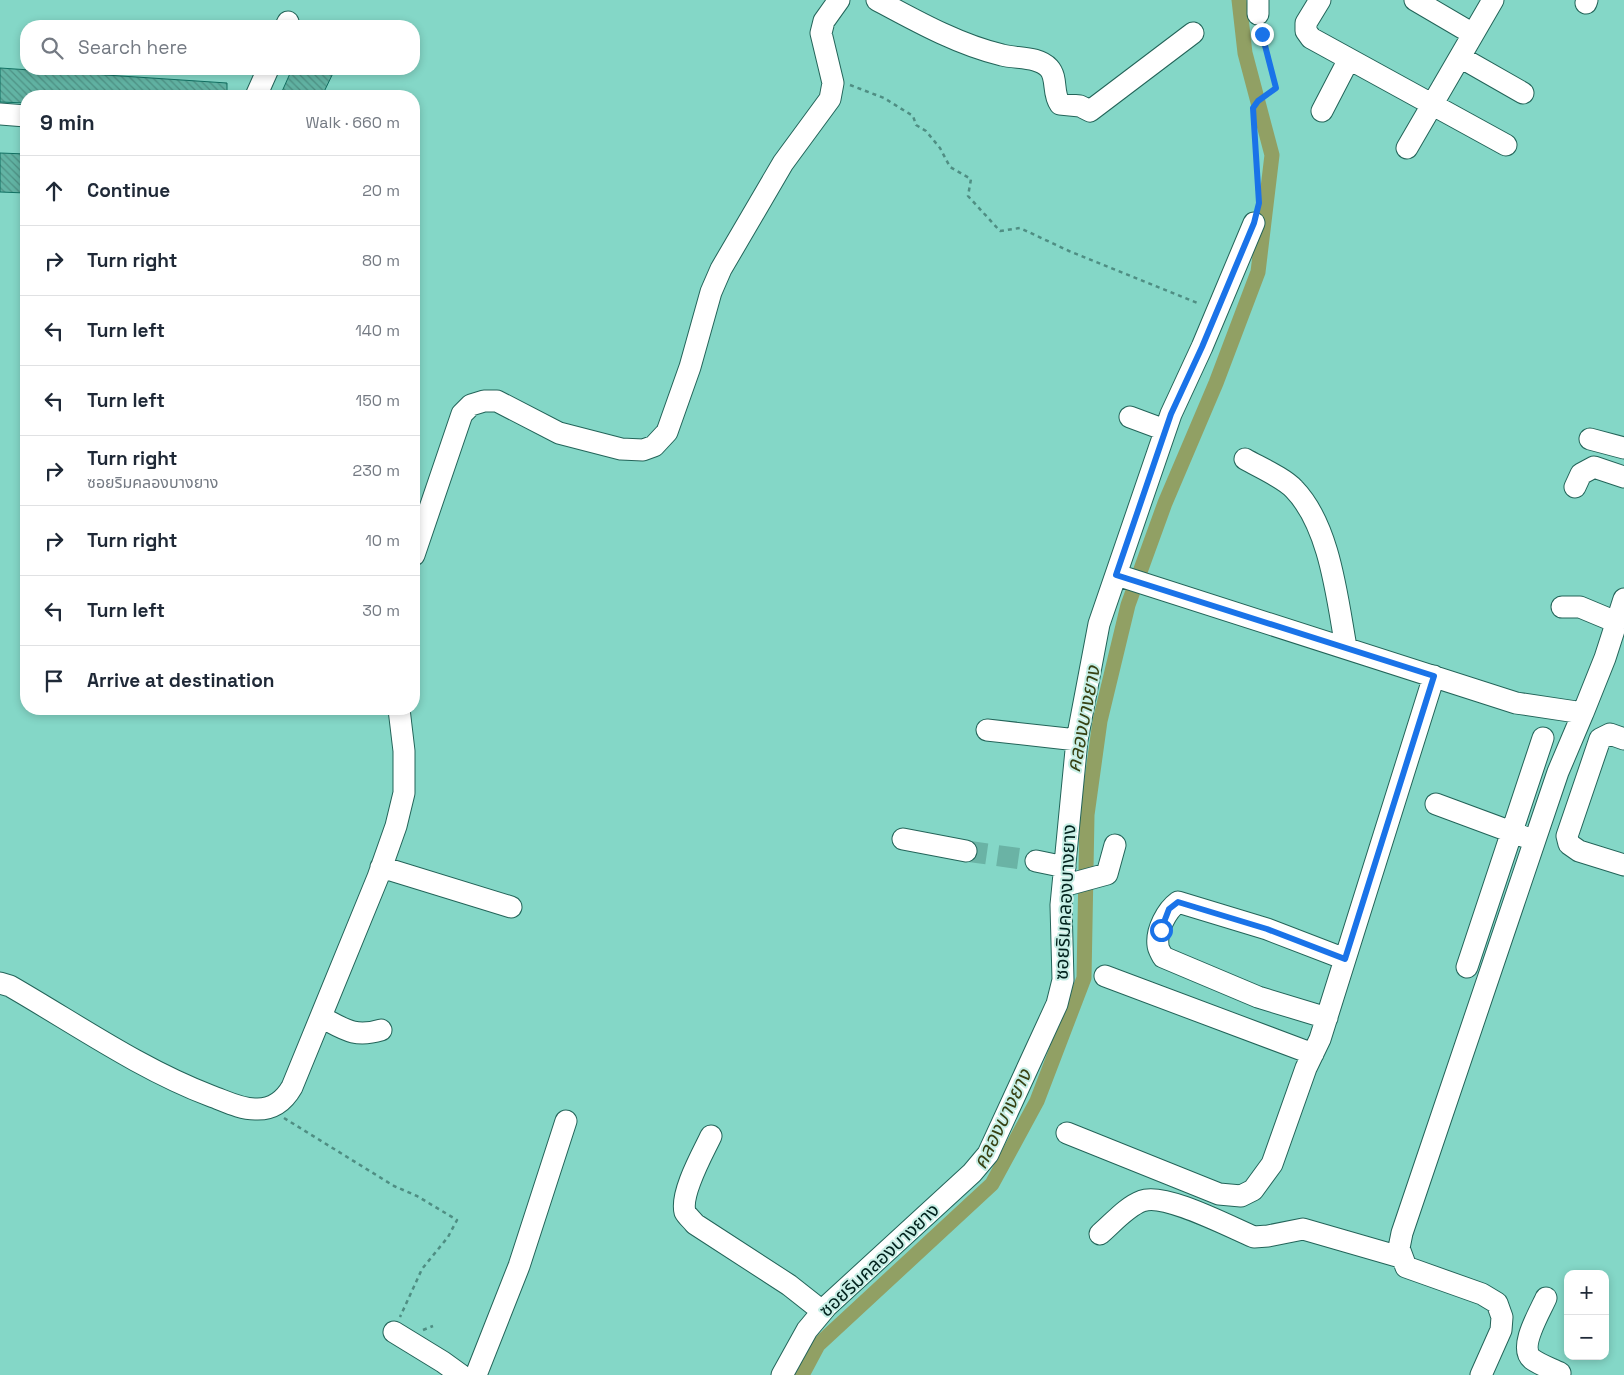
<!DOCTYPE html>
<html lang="en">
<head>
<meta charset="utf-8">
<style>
	:root { --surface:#fff; --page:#f2f2f3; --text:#1f2937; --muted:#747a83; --line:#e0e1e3 }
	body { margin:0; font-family:"Space Grotesk","Noto Sans Thai",sans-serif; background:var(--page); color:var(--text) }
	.controls { position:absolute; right:15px; bottom:15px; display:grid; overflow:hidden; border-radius:10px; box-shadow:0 2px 8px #0003 }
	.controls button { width:45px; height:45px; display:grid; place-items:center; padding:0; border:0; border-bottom:1px solid var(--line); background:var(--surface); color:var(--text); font:25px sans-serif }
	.stop { position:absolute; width:15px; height:15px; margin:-11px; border:4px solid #1a73e8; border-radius:50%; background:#fff }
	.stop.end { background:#1a73e8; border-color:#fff; box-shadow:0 1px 5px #0008 }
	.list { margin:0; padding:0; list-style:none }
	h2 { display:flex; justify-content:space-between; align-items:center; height:65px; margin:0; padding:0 20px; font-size:21px }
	h2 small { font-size:16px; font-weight:400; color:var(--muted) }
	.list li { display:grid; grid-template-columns:32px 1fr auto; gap:15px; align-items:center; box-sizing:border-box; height:70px; padding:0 20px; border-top:1px solid var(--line) }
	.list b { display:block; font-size:19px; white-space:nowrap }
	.list p { margin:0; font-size:16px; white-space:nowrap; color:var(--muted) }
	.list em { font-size:16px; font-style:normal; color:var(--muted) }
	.icon { flex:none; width:28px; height:28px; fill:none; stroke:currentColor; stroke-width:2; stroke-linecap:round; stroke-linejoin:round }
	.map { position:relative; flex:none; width:1624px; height:1375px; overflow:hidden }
	.search { position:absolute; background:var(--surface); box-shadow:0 2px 8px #0003; left:20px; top:20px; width:400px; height:55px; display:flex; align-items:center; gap:12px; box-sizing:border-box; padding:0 18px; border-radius:20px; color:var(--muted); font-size:19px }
	.panel { position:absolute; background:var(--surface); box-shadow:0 2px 8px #0003; left:20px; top:90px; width:400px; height:625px; border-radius:20px }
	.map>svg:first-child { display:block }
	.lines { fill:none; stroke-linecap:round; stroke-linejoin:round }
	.canal { stroke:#91a064; stroke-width:15 }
	.building { fill:url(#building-back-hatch); stroke:#127163 }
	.minor-tunnel { stroke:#6ab3a5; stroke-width:21; stroke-dasharray:21 11; stroke-linecap:butt }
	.minor-casing { stroke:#236459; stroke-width:23 }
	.path { stroke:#4f8e83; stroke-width:2.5; stroke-dasharray:4 4; stroke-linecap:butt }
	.minor { stroke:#fff; stroke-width:21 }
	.route { stroke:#1a73e8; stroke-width:6 }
	.labels { text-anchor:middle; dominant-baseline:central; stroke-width:4; stroke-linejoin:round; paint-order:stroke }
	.street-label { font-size:19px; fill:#00211c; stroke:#c8efe6 }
	.water-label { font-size:20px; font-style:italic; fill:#374113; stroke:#c8efe6 }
</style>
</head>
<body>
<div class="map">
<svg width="1624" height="1375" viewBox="0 0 1624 1375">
	<defs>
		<pattern id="building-back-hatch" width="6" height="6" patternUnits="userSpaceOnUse" patternTransform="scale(1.25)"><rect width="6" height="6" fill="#62b4a4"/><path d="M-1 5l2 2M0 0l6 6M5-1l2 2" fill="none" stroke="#4e9285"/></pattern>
	</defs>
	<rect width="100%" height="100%" fill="#84d7c7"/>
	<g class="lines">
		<path class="canal" d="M802,1375L818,1345L992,1184L1037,1101L1084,978L1087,815L1100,721L1128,605L1165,503L1216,383L1258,272L1272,155L1245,53L1239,0"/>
	</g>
	<path class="building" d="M0,68L227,83V96H26V103L0,102Z
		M292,69H335L322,96H280Z
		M0,153L26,154V193L0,192Z"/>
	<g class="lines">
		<path class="minor-tunnel" d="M966,851L1036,861"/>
		<defs>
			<path id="minor" d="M877,0C916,21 959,45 1002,55C1017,59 1038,56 1049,68C1058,78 1052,93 1060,104L1080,106L1090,111L1193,33
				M1258,0V14
				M1320,0L1306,23V31L1311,38L1506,145
				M1415,0L1473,34
				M1586,3L1587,0
				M286,26L288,22
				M1460,57L1523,93
				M256,96L268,69
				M1322,111L1349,59
				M0,114L26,116
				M1407,148L1493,0
				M1130,417L1165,430
				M1590,439L1624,448
				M1245,459C1259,467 1284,478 1294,489C1330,526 1337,598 1346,647
				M1575,487L1581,474L1594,467L1624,477
				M414,555L462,414L471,405L484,401H497L559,433L621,449L643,450L654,446L667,432L690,367L711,292L721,269L783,163L830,99L833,83L821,33L824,21L839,0
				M1117,575L1516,703L1583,713L1605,658L1624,599
				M1562,607H1580L1616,622
				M987,730L1077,740
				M1624,739L1610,734L1600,739L1567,836L1569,844L1579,851L1624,865
				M1436,804L1525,837
				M903,839L966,851
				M1036,861L1065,867
				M381,867L511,907
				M1063,886L1107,874L1115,845
				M1467,967L1543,738
				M1105,976L1313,1054
				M0,983L10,986C76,1024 140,1069 211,1096C225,1101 240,1109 255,1109C272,1110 284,1101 292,1087L378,877L396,826L404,793V751L399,709
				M321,1017C344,1029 354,1038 381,1030
				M1327,1018L1258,997L1163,957C1161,953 1158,949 1158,945C1156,930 1167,910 1178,902L1267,929L1345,959
				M1067,1133L1219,1194L1241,1196L1253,1190L1272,1164L1306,1068L1320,1039L1434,676
				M711,1136C703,1153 680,1193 685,1212C687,1216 692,1220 695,1224L789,1285L822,1311
				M1100,1234C1113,1223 1126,1207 1142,1201C1164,1192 1230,1227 1254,1237L1268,1236L1303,1229L1400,1257
				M1546,1298C1540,1312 1518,1347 1532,1359C1540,1365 1552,1369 1560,1373
				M394,1332L443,1362L461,1375
				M476,1375L519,1266L566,1121
				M782,1375L807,1330L827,1306L972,1173L988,1154L1057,1004L1063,980L1061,905L1077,740L1099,624L1171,414L1202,347L1254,223
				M1481,1375L1501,1330L1502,1317L1497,1303L1482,1294L1406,1267L1399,1248L1402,1233L1558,772L1583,713"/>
		</defs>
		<use href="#minor" class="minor-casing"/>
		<path class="path" d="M850,85L884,98L913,116L916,125L926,131L940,148L950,167L971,179L968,196L1000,231L1020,228L1069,251L1200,304
			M1258,207L1253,108L1258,101L1276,88L1261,31
			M284,1118L394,1186L417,1196L457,1220L448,1237L422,1269L400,1317
			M423,1330L433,1326"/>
		<use href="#minor" class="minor"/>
	</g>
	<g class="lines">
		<path class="route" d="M1161,930L1169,909L1178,902L1267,929L1345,959L1434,676L1116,575L1171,414L1202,347L1254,223L1259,203L1253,108L1258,101L1276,88L1262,34"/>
	</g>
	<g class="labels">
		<g class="street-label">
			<text transform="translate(1065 902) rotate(-87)">ซอยริมคลองบางยาง</text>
			<text transform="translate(879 1260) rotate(-43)">ซอยริมคลองบางยาง</text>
		</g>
		<g class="water-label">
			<text transform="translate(1083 719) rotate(-79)">คลองบางยาง</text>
			<text transform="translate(1002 1119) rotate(-64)">คลองบางยาง</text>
		</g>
	</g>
</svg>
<div class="controls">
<button>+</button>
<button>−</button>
</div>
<div class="stop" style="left:1161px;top:930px"></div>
<div class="stop end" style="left:1262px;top:34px"></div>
<div class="search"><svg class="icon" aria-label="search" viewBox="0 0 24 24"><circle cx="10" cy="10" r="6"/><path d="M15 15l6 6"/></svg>Search here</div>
<section class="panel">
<h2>9 min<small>Walk · 660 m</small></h2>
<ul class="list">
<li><svg class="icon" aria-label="ahead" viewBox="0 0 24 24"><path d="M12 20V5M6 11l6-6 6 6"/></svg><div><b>Continue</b></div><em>20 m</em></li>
<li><svg class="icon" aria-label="right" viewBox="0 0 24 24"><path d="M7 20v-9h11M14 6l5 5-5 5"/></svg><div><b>Turn right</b></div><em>80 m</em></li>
<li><svg class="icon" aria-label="left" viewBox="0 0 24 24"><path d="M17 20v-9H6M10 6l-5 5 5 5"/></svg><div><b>Turn left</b></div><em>140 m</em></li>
<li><svg class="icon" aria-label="left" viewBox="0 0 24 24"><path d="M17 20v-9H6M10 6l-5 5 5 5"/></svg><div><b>Turn left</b></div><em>150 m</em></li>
<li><svg class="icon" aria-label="right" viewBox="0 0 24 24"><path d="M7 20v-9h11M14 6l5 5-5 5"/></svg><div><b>Turn right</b><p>ซอยริมคลองบางยาง</p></div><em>230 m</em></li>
<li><svg class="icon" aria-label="right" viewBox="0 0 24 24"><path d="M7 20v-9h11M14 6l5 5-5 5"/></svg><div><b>Turn right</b></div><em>10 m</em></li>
<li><svg class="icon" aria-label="left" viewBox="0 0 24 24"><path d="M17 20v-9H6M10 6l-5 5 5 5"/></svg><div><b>Turn left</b></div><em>30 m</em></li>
<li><svg class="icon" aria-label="arrive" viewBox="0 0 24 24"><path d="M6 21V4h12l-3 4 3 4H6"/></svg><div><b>Arrive at destination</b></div></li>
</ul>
</section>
</div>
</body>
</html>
